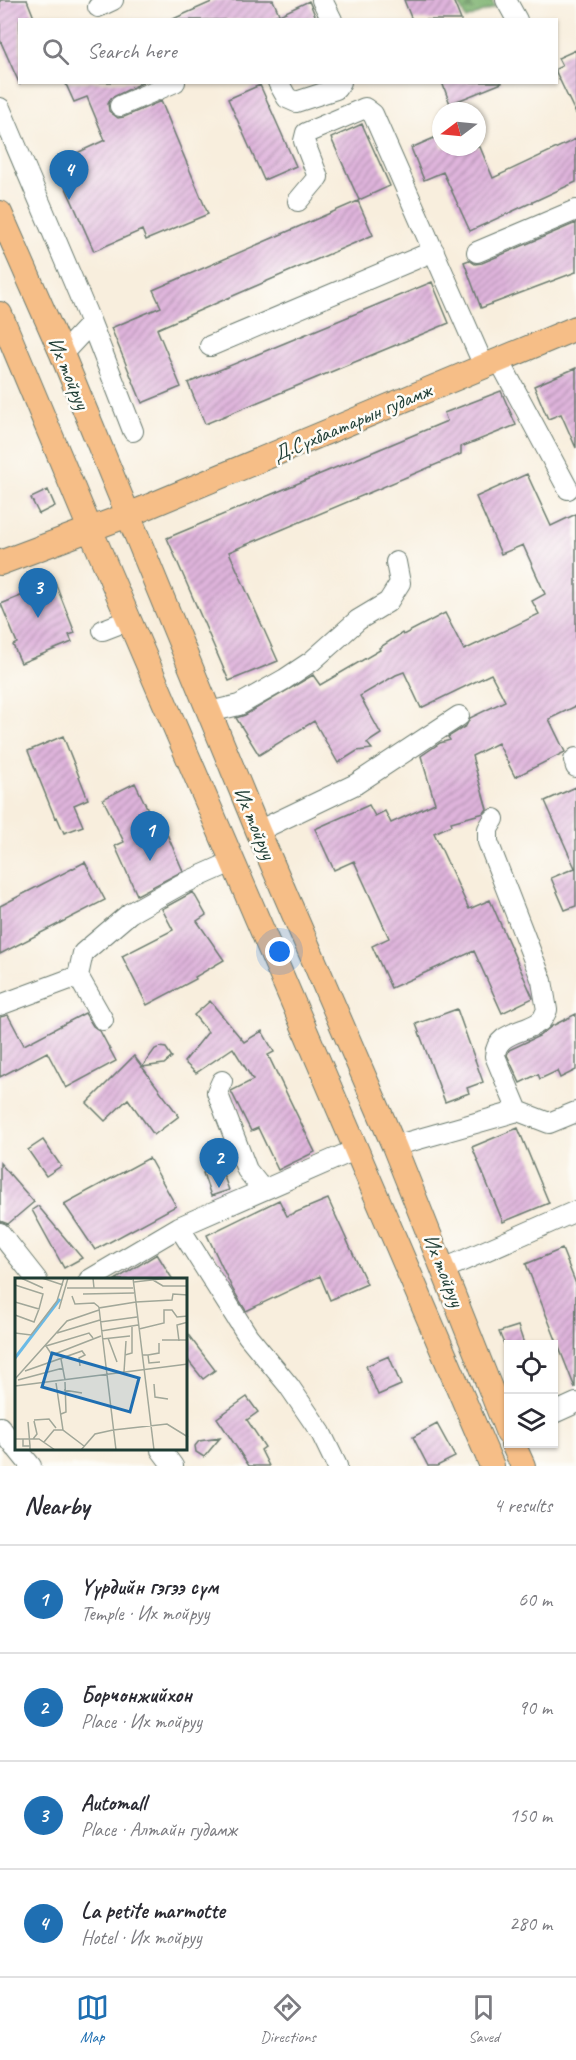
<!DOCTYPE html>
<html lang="en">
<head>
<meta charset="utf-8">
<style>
	:root { --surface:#fff; --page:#f2f2f3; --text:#2b2b33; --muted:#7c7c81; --line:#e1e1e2; --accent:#1f6fb2 }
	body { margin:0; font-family:Caveat,sans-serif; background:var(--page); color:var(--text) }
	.controls { position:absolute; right:18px; bottom:18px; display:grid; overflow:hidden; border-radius:0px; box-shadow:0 2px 4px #0004 }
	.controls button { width:54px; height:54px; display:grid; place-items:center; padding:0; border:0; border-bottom:2px solid var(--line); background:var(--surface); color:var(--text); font:30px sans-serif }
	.compass { position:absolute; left:432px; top:102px; width:54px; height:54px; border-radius:50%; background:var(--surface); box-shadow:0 2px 4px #0004; rotate:254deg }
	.you { position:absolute; left:280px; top:952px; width:21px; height:21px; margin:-15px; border:4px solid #fff; border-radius:50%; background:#1a73e8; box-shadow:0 0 0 9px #1a73e833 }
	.badge { display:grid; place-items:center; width:39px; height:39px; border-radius:50%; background:var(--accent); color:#fff; font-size:20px; font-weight:700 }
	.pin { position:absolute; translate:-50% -50px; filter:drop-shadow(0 2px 3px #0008) }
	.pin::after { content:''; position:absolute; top:32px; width:21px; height:18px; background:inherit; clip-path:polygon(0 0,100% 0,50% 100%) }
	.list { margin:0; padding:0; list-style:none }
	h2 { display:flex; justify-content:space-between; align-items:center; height:78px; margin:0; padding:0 24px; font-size:26px }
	h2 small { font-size:20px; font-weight:400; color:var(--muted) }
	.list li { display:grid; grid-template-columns:39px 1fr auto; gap:18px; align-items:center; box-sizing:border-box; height:108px; padding:0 24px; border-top:2px solid var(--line) }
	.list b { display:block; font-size:22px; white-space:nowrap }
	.list p { margin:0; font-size:20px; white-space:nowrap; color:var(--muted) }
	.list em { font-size:20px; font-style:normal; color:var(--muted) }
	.icon { flex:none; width:33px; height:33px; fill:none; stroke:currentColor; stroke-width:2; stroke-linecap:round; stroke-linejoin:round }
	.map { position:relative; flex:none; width:576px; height:1466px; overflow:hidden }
	.search { position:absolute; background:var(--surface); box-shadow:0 2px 4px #0004; left:18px; right:18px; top:18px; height:66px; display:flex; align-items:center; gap:15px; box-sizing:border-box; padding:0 21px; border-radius:0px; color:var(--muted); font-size:22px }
	.sheet { height:510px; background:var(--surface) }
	nav { display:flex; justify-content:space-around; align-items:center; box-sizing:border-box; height:84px; border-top:2px solid var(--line); background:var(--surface); font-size:16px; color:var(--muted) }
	nav a { display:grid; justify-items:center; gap:3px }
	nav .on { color:var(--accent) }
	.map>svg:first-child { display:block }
	.forest { fill:url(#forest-firs); stroke:#4d7751; stroke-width:1.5 }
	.building { fill:url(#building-hatch) }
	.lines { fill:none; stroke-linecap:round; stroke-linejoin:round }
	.minor-casing { stroke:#6b7b6f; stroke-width:22 }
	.major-casing { stroke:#6b7b6f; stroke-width:26 }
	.minor { stroke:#fff; stroke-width:20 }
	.major { stroke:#f6be87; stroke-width:24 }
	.labels { text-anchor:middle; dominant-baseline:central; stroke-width:5; stroke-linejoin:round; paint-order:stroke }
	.street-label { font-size:21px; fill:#1f3d34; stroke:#fdfcf7 }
	.inset-river { fill:none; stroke:#6bbae6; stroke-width:3 }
	.inset-road { fill:none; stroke:#a1a799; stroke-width:1.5 }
	.view { fill:#1f6fb2; fill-opacity:0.15; stroke:#1f6fb2; stroke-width:3 }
	.inset-edge { fill:none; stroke:#1f3d34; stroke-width:3 }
</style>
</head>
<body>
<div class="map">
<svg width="576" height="1466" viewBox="0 0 576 1466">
	<defs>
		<pattern id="forest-firs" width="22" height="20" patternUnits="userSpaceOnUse" patternTransform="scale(1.5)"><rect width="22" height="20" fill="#7bb16e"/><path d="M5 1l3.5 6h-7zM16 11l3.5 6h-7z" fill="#64915b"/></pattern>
		<pattern id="building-hatch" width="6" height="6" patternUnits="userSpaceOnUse" patternTransform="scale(1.5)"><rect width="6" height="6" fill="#dfb4dc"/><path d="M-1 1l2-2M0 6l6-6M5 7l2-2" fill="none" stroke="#b494b3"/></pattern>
	</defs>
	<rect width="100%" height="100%" fill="#fdfcf7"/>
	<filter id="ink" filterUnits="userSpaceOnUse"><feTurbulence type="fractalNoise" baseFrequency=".0167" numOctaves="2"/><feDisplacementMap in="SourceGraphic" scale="12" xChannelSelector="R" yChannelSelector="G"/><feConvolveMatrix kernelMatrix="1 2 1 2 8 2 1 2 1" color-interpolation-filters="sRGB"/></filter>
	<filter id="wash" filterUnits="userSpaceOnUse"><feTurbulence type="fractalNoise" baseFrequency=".008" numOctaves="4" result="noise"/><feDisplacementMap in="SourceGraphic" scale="24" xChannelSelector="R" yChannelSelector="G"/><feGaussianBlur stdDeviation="1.35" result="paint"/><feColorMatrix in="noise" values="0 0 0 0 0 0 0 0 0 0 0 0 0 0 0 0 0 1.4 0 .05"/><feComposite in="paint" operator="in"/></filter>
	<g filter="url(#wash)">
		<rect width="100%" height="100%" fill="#f8eedd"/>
		<path class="forest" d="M457,0H492L495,7L466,19Z"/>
		<g id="blocks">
			<path class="building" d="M0,0H27L35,20H20V85L0,40Z
				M216,0H273L279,14L265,20H171Z
				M404,0H453L461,20H412Z
				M309,1L317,20H269Z
				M576,50V114L556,72V69L562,66L558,58Z
				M65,82H144L111,98L108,104L109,111L118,118L124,117L161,101L208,214L146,240L142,230L94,251L55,163L105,140L87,97L74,102Z
				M442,82H502V83L450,104Z
				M260,85L296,166L264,180L228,99Z
				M362,124L390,186L359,200L331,138Z
				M441,135V147H480L493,178L576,139V182L470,231L443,172L424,180L411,148Z
				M358,201L373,235L157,329L181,387L142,403L111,328L161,307L153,290Z
				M576,223V272L481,308L464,262L469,260L475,264L482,263Z
				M432,282L449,323L205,424L188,383Z
				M576,368V448L561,414L548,419L534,386Z
				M501,391L516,425L461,447V454L229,552L278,661L229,681L167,538L447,421L444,413Z
				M527,474L551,526L576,514V706L549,719L565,752L515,777L498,743L472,756L487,809L484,813L451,822L452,825L434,833L469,909L490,900L533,998L502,1013L474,951L391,988L372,946L389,938L354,861L334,870L315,829L369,805L375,816L385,811L391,823L435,803L421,756L440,743L450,740L448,737L466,726L470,718L505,701L491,674L421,708L404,672L396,675L360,696L381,734L367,743L372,749L357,751L338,763L314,721L259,755L236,718L245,715L313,675L320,685L380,650L379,648L402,633L403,635L445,613L464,650L539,614L532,601L545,594L523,545L501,554L476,497Z
				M48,490L55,506L39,514L31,498Z
				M55,582L75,633L69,635L72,642L21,663L13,645L17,643L1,604Z
				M63,736L88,799L74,805L83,826L64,833L57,817L55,818L28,751Z
				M135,783L157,828L163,825L183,871L137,895L115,846L124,842L103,799Z
				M576,787V906L565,910L551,878L575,868L545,801Z
				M85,862L105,900L0,954V906Z
				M193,892L206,915L197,921L224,960L195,977L196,979L147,1005L122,956L173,930L162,909Z
				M210,1001L244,1042L262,1031L274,1052L268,1055L315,1152L278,1170L258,1128L251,1131L231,1091L253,1080L233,1048L196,1073L184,1062L208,1032L194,1015Z
				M457,1009L483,1082L467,1088L469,1093L445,1102L416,1024Z
				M85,1013L93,1026L100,1031L116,1061L66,1088L47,1052L0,1077V1017L8,1015L24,1045Z
				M576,1014V1070L560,1078L557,1071L540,1079L538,1074L520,1083L507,1055L509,1050L539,1036L552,1026Z
				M160,1047L166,1048L172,1057L164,1064L142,1067L155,1049Z
				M134,1056L179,1116L154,1135L128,1099L105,1121L87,1103Z
				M518,1128L549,1203L503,1222L472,1147Z
				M43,1140L61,1166L46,1176L28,1150Z
				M149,1158L176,1206L95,1250L64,1204Z
				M0,1163L34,1202L8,1224L0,1221Z
				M220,1166L229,1190L211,1196L203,1173Z
				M328,1199L367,1284L330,1300L320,1276L246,1311L233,1290L207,1235L279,1200L287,1216Z
				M38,1206L82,1258L64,1268L32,1210Z
				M562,1249L576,1284L575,1388L526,1264Z
				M157,1254L173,1280H115Z
				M518,1326L524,1344H504L499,1332Z
				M186,1332L215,1370L203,1379L186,1358Z
				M389,1356L401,1385L378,1395L366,1366Z
				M247,1397L258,1412L247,1420L265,1447L261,1450L269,1466H249L217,1418Z
				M437,1424L455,1457L437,1466H428L413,1437Z
				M220,1438L204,1457L196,1452L195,1446L199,1441Z"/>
		</g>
	</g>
	<g filter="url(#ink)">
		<use href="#blocks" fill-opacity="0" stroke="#6b7b6f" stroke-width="1.5"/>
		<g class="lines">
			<defs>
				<path id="minor" d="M322,0L332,20
					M506,0L517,20
					M98,7L113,0
					M278,82L287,98L296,102L336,89L341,82
					M120,106L175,82
					M0,108L91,323L62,354
					M298,201L318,177L304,141L306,133L365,108L373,114L484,366
					M477,252L576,210
					M91,323L133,431
					M210,346L434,251
					M499,360L568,489
					M103,630L129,620
					M209,712L239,705L285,679L312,661L358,620L388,602L400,583L396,562
					M576,758L574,760L576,767
					M494,819L488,829V842L542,981L547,1010C545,1014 543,1020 539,1022C524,1033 496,1032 495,1056L518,1111
					M258,831L356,784L459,716
					M0,1005L78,976
					M103,1020L78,976L83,953L130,913L180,885L234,861
					M222,1081L217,1092L247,1170L263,1190
					M394,1146L518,1111L549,1123L576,1112
					M179,1227L248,1336L289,1386L321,1433L337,1466
					M0,1233L37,1280
					M444,1269L576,1211
					M89,1280L179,1227L357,1149
					M554,1413L576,1403
					M0,1427L16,1448
					M18,1450L31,1466
					M161,1450L173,1466"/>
				<path id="major" d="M0,213L62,354L258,831L394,1146L508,1433
					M0,314L90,529L492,1466
					M0,563L128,515L576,328
					M513,1444L523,1466"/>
			</defs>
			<use href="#minor" class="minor-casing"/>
			<use href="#major" class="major-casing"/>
			<use href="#minor" class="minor"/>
			<use href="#major" class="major"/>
		</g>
	</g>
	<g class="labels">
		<g class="street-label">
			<text transform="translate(69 373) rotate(67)">Их тойруу</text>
			<text transform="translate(352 422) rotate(-23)">Д.Сүхбаатарын гудамж</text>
			<text transform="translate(255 823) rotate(67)">Их тойруу</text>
			<text transform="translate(444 1270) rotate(68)">Их тойруу</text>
		</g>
	</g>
	<g transform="translate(15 1278)">
		<rect width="172" height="172" fill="#f8eedd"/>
		<path class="inset-river" d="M0,80L45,21"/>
		<path class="inset-road" d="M6,0L28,10M27,0L48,7M118,0L139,172M138,2L148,8H173M119,4L154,0M0,7L28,16L24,31L0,24M52,10H118M79,10L78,0L117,1M68,16L119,15M57,18L60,26L79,25L84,29M121,24L157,22L158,16L173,17M44,31L53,0M0,37L19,44L24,31M85,44L122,39M124,51L149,45V32H157L162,39L173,38M86,53L123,47M0,55L16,57L42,23L49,0M42,55L85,42M78,60L74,55L31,68L37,77L86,58M93,60L102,84M87,61L115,58M147,62H173M164,63L162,47L173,44M110,77L117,75V48M127,77H133L134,85L145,84M133,77L144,75V65M46,81L50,102M10,93L67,73L70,77L64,80L65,88M109,94L111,63M0,101L52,43L84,32M3,102L48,90M41,105L48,152L69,168M139,106L140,119L153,121M0,108L173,86M49,112L67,115M46,136L51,134L50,104M19,142L34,141L41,150M13,144L15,168M0,161H24L40,172M8,161V168H15V172M18,161L22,156L19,143M29,164L39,152H48M66,172L80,156L98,152L152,146L173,159M101,172L84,30L121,24"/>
		<path class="view" d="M37,75L124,100L115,134L27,109Z"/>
		<rect width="172" height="172" class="inset-edge"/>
	</g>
</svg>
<div class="controls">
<button><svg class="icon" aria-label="locate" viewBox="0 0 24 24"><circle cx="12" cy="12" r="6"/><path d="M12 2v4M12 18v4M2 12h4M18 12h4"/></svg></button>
<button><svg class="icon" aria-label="layers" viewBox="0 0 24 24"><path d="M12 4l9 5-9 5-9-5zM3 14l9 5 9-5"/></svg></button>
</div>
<svg class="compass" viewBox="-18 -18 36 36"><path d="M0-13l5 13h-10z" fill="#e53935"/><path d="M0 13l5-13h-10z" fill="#7c7c81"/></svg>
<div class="you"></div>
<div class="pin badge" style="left:150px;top:861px">1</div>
<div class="pin badge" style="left:219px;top:1188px">2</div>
<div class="pin badge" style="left:38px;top:618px">3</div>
<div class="pin badge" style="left:69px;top:200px">4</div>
<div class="search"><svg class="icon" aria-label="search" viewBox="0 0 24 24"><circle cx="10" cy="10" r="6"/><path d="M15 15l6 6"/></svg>Search here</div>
</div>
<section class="sheet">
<h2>Nearby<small>4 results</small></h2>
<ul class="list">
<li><span class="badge">1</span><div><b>Үүрдийн гэгээ сүм</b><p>Temple · Их тойруу</p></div><em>60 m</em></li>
<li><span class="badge">2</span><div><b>Борчонжийхон</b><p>Place · Их тойруу</p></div><em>90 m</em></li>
<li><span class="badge">3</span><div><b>Automall</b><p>Place · Алтайн гудамж</p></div><em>150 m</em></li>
<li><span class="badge">4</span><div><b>La petite marmotte</b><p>Hotel · Их тойруу</p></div><em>280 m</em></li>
</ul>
</section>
<nav>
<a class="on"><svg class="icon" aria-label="map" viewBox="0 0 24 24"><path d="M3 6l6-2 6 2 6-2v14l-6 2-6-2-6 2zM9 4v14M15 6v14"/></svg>Map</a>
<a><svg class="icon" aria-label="directions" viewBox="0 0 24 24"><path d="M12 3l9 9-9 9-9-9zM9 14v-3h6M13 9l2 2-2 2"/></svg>Directions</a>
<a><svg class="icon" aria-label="saved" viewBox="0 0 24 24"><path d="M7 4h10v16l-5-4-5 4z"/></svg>Saved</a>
</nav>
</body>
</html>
